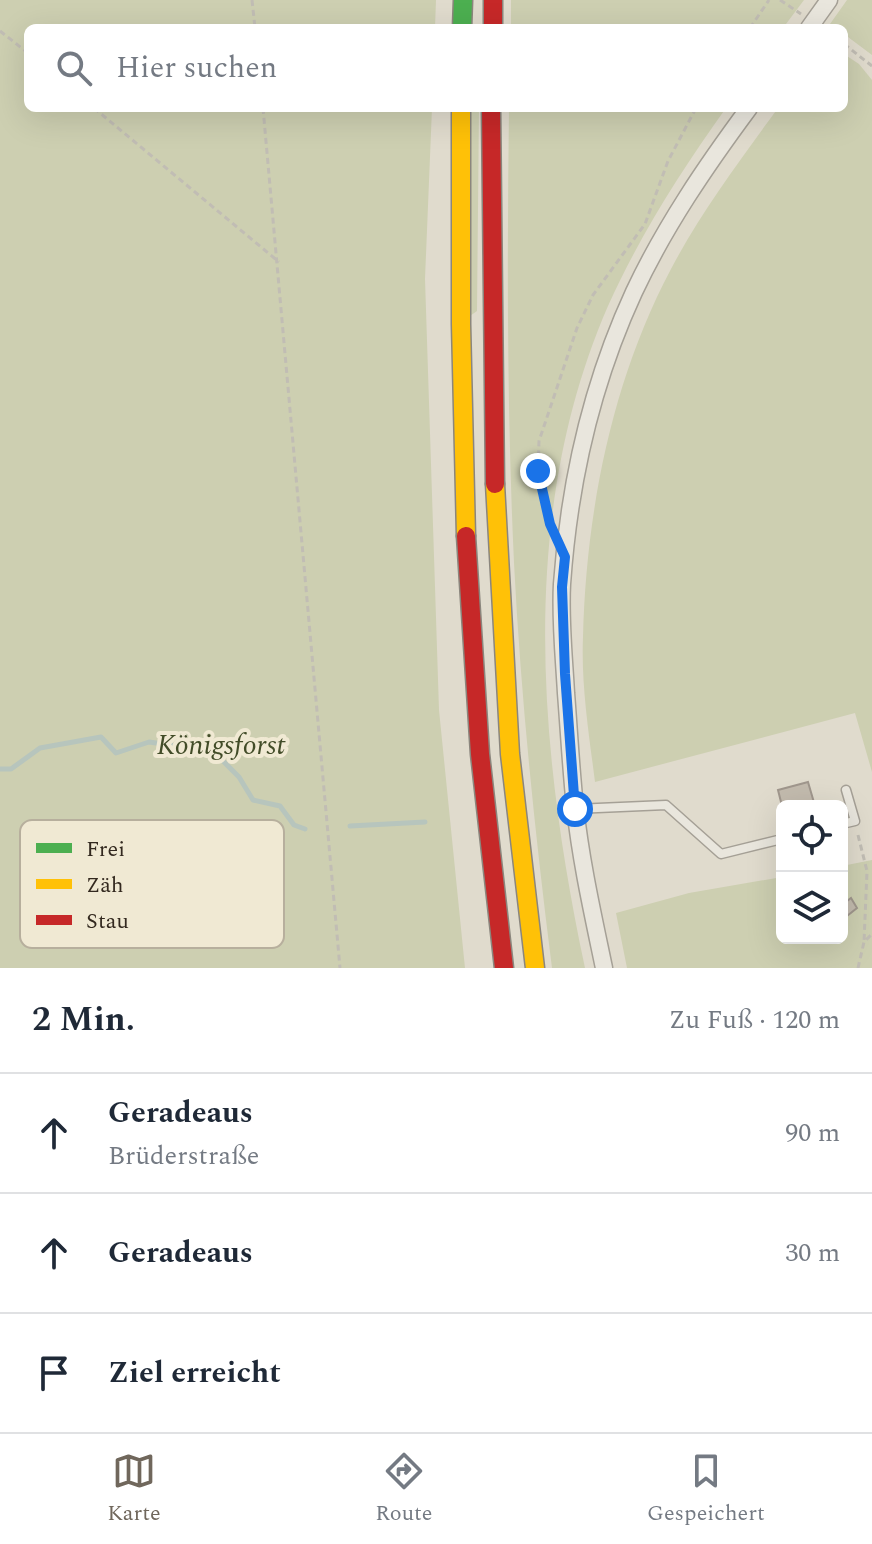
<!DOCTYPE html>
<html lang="de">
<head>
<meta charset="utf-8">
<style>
	:root { --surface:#fff; --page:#f2f2f3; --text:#1f2937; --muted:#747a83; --line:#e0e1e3; --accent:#70675c }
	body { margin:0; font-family:Spectral,serif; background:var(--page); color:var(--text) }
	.controls { position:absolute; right:24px; bottom:24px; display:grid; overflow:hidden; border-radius:12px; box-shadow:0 8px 32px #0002 }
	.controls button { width:72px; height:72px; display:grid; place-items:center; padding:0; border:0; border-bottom:2px solid var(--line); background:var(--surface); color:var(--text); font:40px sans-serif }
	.stop { position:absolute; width:24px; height:24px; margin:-18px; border:6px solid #1a73e8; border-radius:50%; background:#fff }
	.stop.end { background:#1a73e8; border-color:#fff; box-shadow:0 2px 8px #0008 }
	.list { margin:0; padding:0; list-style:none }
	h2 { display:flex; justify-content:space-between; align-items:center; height:104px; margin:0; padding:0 32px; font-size:34px }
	h2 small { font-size:26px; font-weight:400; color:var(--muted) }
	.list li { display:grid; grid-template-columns:52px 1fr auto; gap:24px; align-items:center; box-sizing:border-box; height:120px; padding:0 32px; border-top:2px solid var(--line) }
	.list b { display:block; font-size:30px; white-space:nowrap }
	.list p { margin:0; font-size:26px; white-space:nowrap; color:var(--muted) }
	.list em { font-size:26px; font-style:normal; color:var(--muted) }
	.icon { flex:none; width:44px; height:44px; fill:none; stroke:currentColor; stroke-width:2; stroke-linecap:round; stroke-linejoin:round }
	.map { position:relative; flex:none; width:872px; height:968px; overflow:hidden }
	.search { position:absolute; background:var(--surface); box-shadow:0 8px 32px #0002; left:24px; right:24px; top:24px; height:88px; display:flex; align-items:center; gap:20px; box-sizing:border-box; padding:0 28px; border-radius:12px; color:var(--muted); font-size:30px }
	.sheet { height:464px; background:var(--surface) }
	nav { display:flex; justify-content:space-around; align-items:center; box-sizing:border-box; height:112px; border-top:2px solid var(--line); background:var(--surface); font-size:22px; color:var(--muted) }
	nav a { display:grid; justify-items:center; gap:4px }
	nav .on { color:var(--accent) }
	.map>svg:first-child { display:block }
	.green { fill:#cdcfb1 }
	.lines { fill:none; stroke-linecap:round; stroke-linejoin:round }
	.stream { stroke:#b7c5bd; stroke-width:5 }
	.building { fill:#c3bbae; stroke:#a0978d; stroke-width:2 }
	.lane-casing { stroke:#a5a096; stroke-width:11 }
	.street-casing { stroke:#a5a096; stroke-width:19 }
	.fast-casing { stroke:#8b867d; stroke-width:21 }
	.slow-casing { stroke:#8b867d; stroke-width:21 }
	.jam-casing { stroke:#8b867d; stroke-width:21 }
	.path { stroke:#c1bdb4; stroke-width:3; stroke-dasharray:6 4; stroke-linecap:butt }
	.lane { stroke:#e9e6dd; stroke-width:8 }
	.street { stroke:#e9e6dd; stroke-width:16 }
	.fast { stroke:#4caf50; stroke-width:18 }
	.slow { stroke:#ffc107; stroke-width:18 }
	.jam { stroke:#c62828; stroke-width:18 }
	.route { stroke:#1a73e8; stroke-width:10 }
	.labels { text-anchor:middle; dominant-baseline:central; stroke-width:8; stroke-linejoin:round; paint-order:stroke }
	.park-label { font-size:28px; font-style:italic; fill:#424c28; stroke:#f0e9d3 }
	.key { fill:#f0e9d3; stroke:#b7af9d; stroke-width:2 }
	.key-label { font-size:22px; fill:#33291f }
</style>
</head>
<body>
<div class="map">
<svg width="872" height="968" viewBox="0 0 872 968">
	<rect width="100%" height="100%" fill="#e0dbcd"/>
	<path class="green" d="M0,0H436L435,28H28V108H432L425,279L439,710L465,968H0Z
		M511,0H804L783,28H511Z
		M847,0H872V55L844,34V28H835L830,24Z
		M844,54L859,64L872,80V772L855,713L595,782C589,734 581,685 583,637C586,512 612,380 671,269C701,212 740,160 778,108H844Z
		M470,108H479L477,311L470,316Z
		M509,108H726C681,171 640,235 608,306C517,515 539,751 585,968H552C535,834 521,699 514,563C507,412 507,260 509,108Z
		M872,860V968H627L616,913L689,893L782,877V938H842V866Z"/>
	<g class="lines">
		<path class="stream" d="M0,769H11L40,748L101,737L116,753L149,742L213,751L239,777L253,800L280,806L294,825L305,829
			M350,826L425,822"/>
	</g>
	<path class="building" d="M808,782L815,806H782L778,790Z
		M851,898L857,908L842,920V905Z"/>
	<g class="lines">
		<defs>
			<path id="lane" d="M575,809L666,805L721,854L782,839
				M842,824L855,821L846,790"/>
			<path id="street" d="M809,28L829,0
				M604,968C593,915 581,862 575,807C571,769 569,731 566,693C564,657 560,620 562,584C569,485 592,383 634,292C665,226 706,166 749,108"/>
			<path id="fast" d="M462,28L463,0"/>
			<path id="slow" d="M461,108V324L466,536
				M495,484L510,754L535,968"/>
			<path id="jam" d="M493,0V28
				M491,108L495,484
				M466,536L480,754L504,968"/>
		</defs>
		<use href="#lane" class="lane-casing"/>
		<use href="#street" class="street-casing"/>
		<use href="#fast" class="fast-casing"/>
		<use href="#slow" class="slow-casing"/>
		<use href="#jam" class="jam-casing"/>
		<path class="path" d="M252,0L255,28
			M780,0L801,14
			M750,28L769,0
			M0,31L28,53
			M844,44L872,66
			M94,108L279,262
			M263,108L340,968
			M550,525L538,471L539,441L577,328L593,295L645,224L668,161L696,108
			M858,835L867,871L864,942
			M858,968L864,942L872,934"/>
		<use href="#lane" class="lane"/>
		<use href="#street" class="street"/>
		<use href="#fast" class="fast"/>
		<use href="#slow" class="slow"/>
		<use href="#jam" class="jam"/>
	</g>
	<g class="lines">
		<path class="route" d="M538,471L550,524L565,557L562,587L565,674L575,809"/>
	</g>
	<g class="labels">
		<g class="park-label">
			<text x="221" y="745">Königsforst</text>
		</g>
	</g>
	<rect x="20" y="820" width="264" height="128" rx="12" class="key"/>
	<rect x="36" y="843" width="36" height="10" fill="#4caf50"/>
	<rect x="36" y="879" width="36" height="10" fill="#ffc107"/>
	<rect x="36" y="915" width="36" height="10" fill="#c62828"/>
	<g class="key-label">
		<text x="86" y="856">Frei</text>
		<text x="86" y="892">Zäh</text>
		<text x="86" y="928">Stau</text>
	</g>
</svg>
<div class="controls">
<button><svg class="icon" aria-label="locate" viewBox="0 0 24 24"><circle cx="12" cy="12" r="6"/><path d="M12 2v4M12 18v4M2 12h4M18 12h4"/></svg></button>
<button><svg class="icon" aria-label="layers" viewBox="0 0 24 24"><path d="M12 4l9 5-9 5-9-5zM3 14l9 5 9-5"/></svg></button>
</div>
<div class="stop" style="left:575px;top:809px"></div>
<div class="stop end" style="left:538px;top:471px"></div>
<div class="search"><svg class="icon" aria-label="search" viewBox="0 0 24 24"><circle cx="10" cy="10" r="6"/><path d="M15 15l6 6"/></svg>Hier suchen</div>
</div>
<section class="sheet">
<h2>2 Min.<small>Zu Fuß · 120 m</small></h2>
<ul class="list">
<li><svg class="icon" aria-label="ahead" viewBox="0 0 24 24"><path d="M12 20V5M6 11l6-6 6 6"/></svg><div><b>Geradeaus</b><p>Brüderstraße</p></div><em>90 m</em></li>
<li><svg class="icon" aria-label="ahead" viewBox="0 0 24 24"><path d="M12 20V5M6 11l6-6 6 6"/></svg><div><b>Geradeaus</b></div><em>30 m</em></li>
<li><svg class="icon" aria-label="arrive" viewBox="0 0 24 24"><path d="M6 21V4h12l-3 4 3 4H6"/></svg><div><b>Ziel erreicht</b></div></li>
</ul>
</section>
<nav>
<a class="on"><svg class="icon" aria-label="map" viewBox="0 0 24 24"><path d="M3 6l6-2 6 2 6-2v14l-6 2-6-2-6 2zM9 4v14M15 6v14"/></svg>Karte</a>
<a><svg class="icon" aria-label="directions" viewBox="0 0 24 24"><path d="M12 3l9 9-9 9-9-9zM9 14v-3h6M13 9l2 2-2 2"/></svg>Route</a>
<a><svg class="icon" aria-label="saved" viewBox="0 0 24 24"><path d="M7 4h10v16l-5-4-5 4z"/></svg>Gespeichert</a>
</nav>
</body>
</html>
